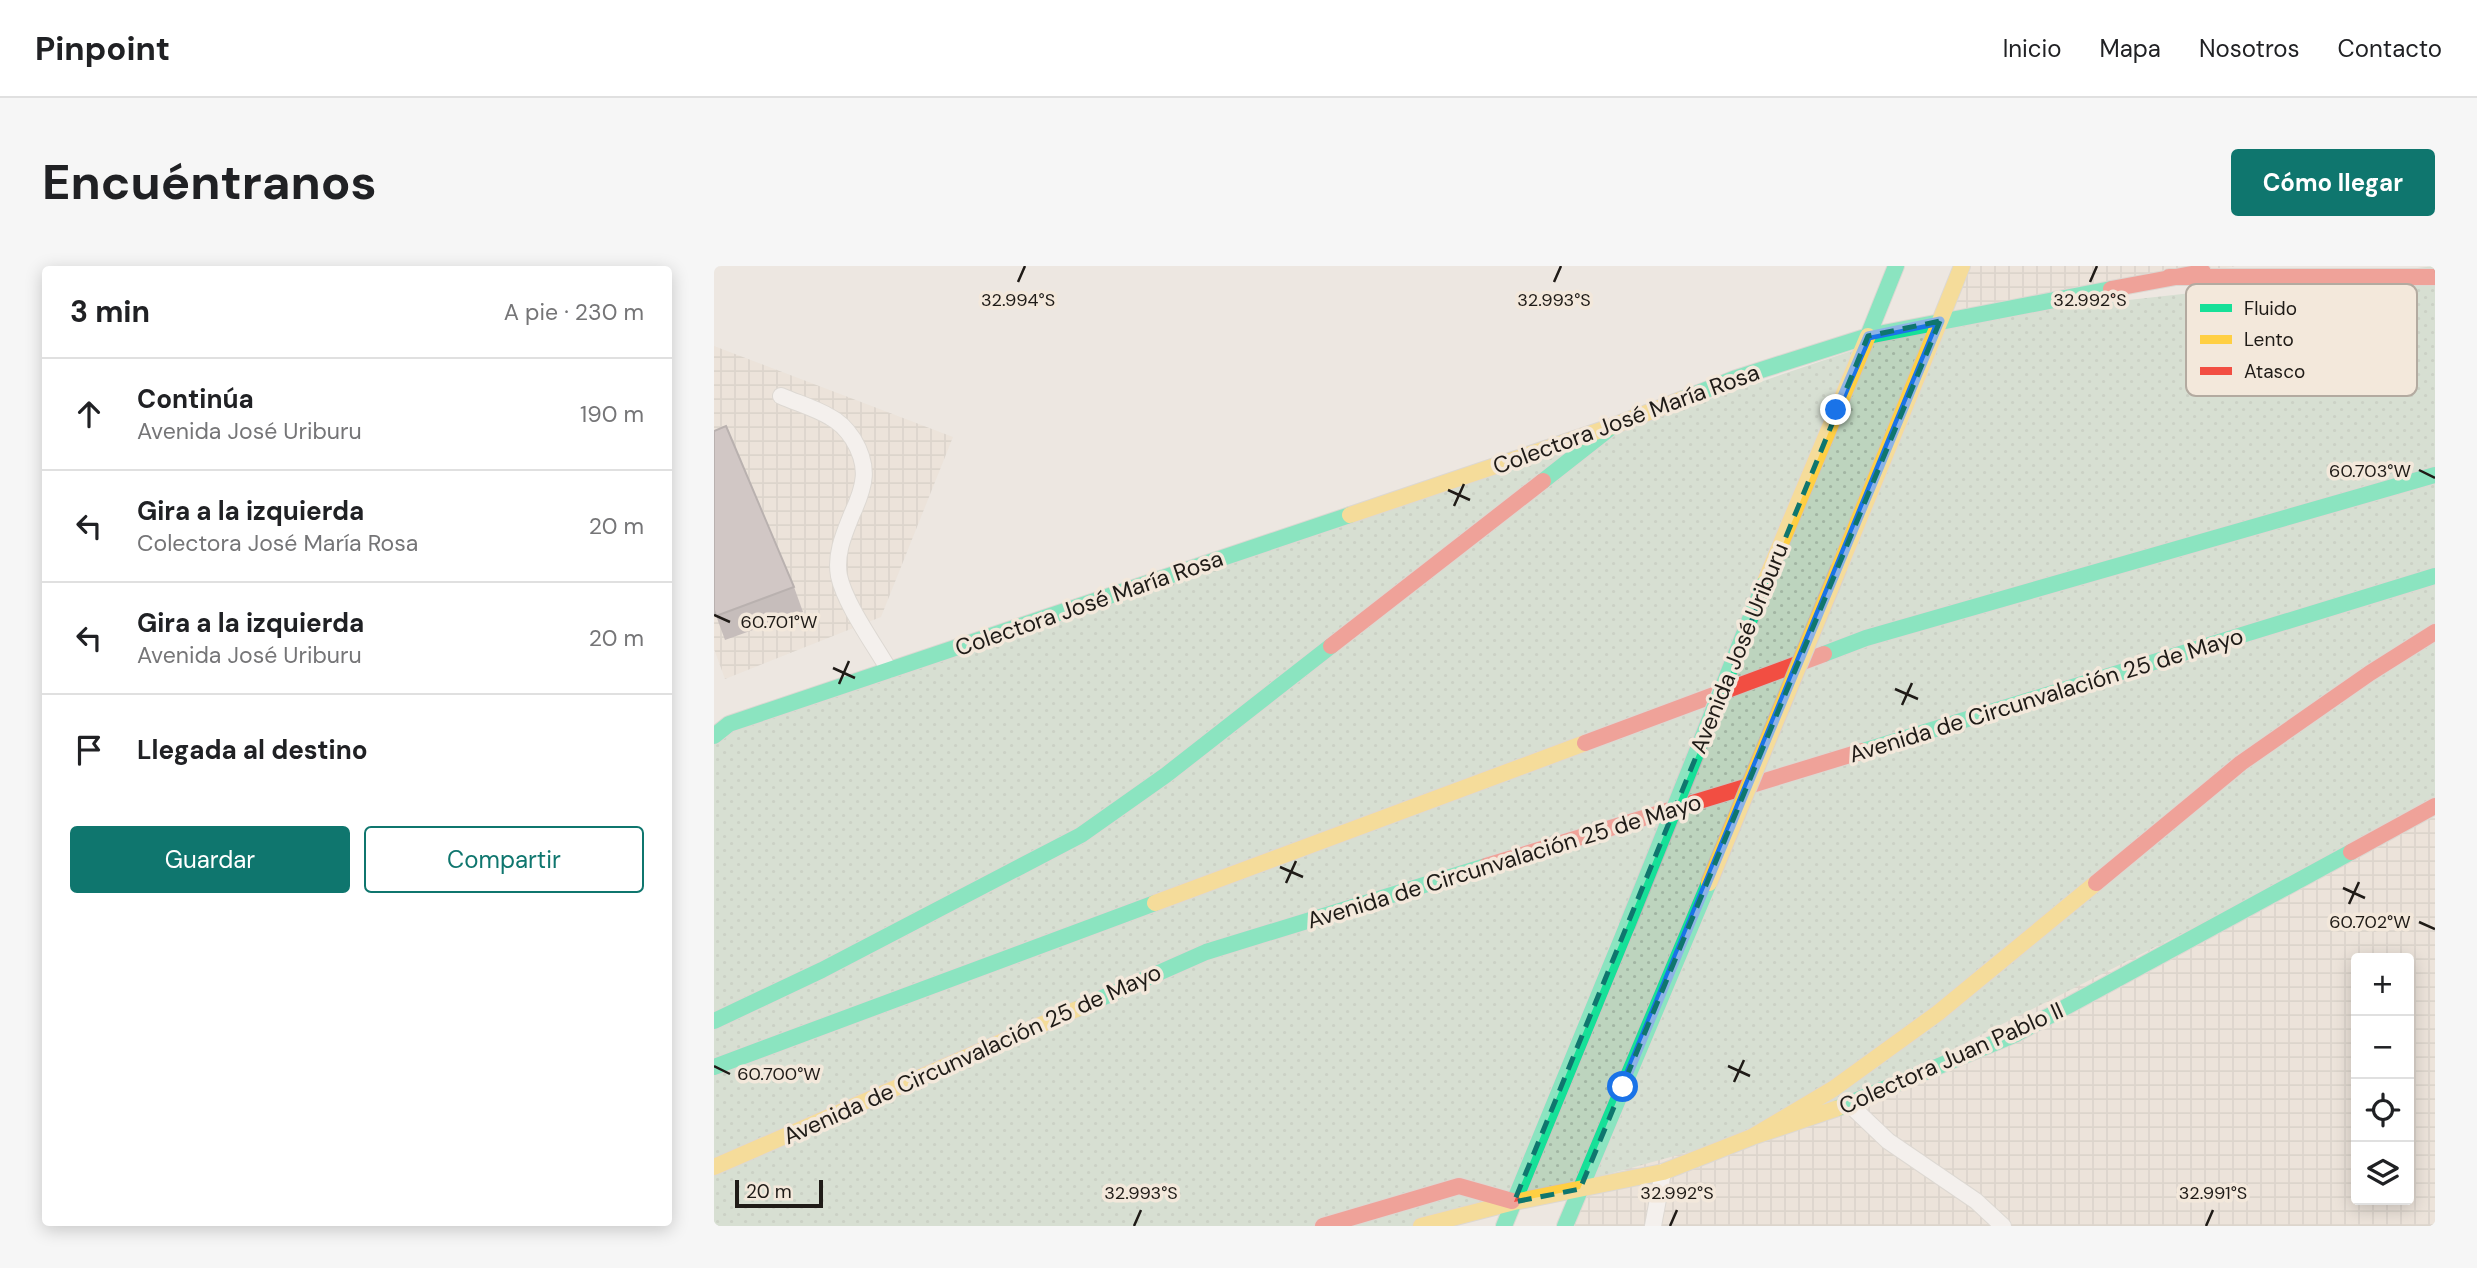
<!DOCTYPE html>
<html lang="es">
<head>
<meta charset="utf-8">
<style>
	:root { --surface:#fff; --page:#f6f6f6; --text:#202124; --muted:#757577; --line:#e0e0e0; --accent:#0f766e }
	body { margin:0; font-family:"DM Sans",sans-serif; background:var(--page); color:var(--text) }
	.controls { position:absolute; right:21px; bottom:21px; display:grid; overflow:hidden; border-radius:7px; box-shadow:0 4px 18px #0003 }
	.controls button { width:63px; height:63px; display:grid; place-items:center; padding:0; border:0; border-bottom:2px solid var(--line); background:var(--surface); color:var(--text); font:35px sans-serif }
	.scale { position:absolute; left:21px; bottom:18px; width:88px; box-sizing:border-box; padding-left:7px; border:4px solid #1f1b17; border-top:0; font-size:19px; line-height:24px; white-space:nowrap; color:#1f1b17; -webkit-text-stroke:5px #f3e8db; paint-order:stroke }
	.stop { position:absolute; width:21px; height:21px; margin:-16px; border:5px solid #1a73e8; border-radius:50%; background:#fff }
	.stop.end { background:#1a73e8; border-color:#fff; box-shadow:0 2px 7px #0008 }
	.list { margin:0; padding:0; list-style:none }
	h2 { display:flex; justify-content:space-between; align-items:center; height:91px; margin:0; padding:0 28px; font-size:30px }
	h2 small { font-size:23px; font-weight:400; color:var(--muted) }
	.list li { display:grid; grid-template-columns:46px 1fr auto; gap:21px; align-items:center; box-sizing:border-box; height:112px; padding:0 28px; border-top:2px solid var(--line) }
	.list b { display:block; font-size:26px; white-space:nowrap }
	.list p { margin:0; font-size:23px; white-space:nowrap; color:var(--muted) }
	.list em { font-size:23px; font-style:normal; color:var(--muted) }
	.actions { display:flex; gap:14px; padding:21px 28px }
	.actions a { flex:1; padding:16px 0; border:2px solid var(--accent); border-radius:7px; text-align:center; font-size:24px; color:var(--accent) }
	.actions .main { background:var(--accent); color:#fff }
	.icon { flex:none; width:38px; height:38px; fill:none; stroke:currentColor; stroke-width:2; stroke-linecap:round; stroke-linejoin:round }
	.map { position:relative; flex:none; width:1721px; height:960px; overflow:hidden; border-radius:7px }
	header { display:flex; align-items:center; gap:42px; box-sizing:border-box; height:98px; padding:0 35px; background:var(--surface); border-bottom:2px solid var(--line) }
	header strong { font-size:33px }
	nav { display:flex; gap:38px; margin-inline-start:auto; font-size:24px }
	.intro { display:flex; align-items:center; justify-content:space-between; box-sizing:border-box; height:168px; padding:0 42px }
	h1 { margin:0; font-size:49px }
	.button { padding:18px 32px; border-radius:7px; background:var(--accent); color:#fff; font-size:24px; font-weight:700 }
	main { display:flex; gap:42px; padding:0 42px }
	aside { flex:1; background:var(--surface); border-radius:7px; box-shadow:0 4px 18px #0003 }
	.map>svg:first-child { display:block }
	.industrial { fill:url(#industrial-grid); fill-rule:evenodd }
	.grass { fill:url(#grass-dots) }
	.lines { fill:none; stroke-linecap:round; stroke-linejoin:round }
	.lane-casing { stroke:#cac5bf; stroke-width:18 }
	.fast-casing { stroke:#cac5bf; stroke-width:18 }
	.slow-casing { stroke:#cac5bf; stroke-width:18 }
	.jam-casing { stroke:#cac5bf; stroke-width:18 }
	.lane { stroke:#fcfbfa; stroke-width:16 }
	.fast { stroke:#16e098; stroke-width:16 }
	.slow { stroke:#ffcf43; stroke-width:16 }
	.jam { stroke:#f24e42; stroke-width:16 }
	.fast-bridge-casing { stroke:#c2b6b8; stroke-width:18; stroke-linecap:butt }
	.slow-bridge-casing { stroke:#c2b6b8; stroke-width:18; stroke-linecap:butt }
	.fast-bridge { stroke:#16e098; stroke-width:16 }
	.slow-bridge { stroke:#ffcf43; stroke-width:16 }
	.wall { fill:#978a8c }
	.building { fill:#b0a0a3; stroke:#7b7072; stroke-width:2 }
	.route { stroke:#1a73e8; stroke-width:9 }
	.marked { fill:none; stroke:#0f766e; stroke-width:5; stroke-dasharray:14 9; stroke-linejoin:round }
	.ticks { fill:none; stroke:#1f1b17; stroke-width:2.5 }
	.labels { text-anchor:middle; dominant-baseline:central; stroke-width:7; stroke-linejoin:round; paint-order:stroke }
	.street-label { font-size:23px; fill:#1f1b17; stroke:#f3e8db }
	.key { fill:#f3e8db; stroke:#b3aaa0; stroke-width:2 }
	.key-label { font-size:19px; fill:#1f1b17 }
	.ticks-label { font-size:18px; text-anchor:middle; fill:#1f1b17; stroke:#f3e8db; stroke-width:7; stroke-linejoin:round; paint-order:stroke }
</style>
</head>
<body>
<header>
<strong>Pinpoint</strong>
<nav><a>Inicio</a><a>Mapa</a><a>Nosotros</a><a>Contacto</a></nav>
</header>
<div class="intro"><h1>Encuéntranos</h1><a class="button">Cómo llegar</a></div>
<main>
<aside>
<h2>3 min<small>A pie · 230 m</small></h2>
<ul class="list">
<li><svg class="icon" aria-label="ahead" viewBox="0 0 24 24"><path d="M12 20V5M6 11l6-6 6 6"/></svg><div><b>Continúa</b><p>Avenida José Uriburu</p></div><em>190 m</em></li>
<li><svg class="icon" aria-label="left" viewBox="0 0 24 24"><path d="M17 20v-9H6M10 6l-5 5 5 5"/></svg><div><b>Gira a la izquierda</b><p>Colectora José María Rosa</p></div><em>20 m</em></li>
<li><svg class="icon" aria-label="left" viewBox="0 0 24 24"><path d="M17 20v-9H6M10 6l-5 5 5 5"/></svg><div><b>Gira a la izquierda</b><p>Avenida José Uriburu</p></div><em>20 m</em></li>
<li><svg class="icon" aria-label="arrive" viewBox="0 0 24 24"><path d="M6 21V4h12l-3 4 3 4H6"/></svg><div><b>Llegada al destino</b></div></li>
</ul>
<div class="actions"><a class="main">Guardar</a><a>Compartir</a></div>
</aside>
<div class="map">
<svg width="1721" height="960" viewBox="0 0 1721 960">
	<defs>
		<pattern id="industrial-grid" width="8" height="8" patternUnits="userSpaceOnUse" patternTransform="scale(1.75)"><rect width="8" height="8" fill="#eaded0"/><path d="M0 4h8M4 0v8" fill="none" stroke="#c8beb2"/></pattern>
		<pattern id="grass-dots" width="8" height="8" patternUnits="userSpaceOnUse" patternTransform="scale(1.75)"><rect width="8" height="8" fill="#bdd4be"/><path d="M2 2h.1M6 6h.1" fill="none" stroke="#a2b5a3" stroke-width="1.8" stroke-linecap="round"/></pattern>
	</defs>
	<rect width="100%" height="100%" fill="#ede7e1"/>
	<path class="industrial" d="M1248,0H1522L1226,55Z
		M0,80L239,171L167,351L11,413L0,383Z
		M1721,540V960H851L866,923ZM1642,692H1695V934H1642Z"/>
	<path class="grass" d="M1721,0V540L1108,849L707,960H0V470L1226,55Z"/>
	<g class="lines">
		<defs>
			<path id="lane" d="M67,130C83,137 101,142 116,151C126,156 133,164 139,173C156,201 151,220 138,248C130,268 121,288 125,310C131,338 160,378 175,404
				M1135,838L1174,875L1262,935L1289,960
				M939,960L949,906"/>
			<path id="fast" d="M1154,70L1182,0
				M969,133L1022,112L1154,70L1397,23
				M829,215L899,160
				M1110,388L1152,372L1721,209
				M0,470L15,458L636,249
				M1149,485L1721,310
				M363,743L492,686L772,600
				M0,755L108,704L367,569L452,509L617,380
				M0,801L441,637
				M1124,842L1302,768L1637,586
				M790,960L913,660
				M851,960L995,617"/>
			<path id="slow" d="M1226,55L1248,0
				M636,249L899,160L969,133
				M1125,302L1226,55
				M1050,318L1154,70
				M441,637L871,477
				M1038,871L1119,823L1224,747L1382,617
				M0,901L363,743
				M707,960L800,936L949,906L1038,871L1124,842"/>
			<path id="jam" d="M1455,11H1721
				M1397,23L1489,6
				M617,380L829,215
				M871,477L1110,388
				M1637,586L1721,540
				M772,600L1149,485
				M1382,617L1527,497L1656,407L1721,366
				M609,960L745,920L798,935"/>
		</defs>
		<use href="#lane" class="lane-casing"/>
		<use href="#fast" class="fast-casing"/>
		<use href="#slow" class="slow-casing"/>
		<use href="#jam" class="jam-casing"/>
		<use href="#lane" class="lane"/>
		<use href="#fast" class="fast"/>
		<use href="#slow" class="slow"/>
		<use href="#jam" class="jam"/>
		<defs>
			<path id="fast-bridge" d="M913,660L1050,318"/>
			<path id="slow-bridge" d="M995,617L1125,302"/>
		</defs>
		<use href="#fast-bridge" class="fast-bridge-casing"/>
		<use href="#slow-bridge" class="slow-bridge-casing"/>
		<use href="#fast-bridge" class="fast-bridge"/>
		<use href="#slow-bridge" class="slow-bridge"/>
	</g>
	<path class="wall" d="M80,321L89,346L11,374L0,344Z"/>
	<path class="building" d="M12,160L80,321L2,350L0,344V165Z"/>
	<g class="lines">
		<path class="route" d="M909,821L1226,55L1154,70L1122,144"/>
	</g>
	<path d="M0 0H1721V960H0ZM1226,55L866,923L800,936L1154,70Z" fill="#ede7e1" fill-opacity=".55" fill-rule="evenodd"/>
	<path class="marked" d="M1226,55L866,923L800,936L1154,70Z"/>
	<path class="ticks" d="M304,16L311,0M840,16L847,0M1376,16L1383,0M1705,204L1721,212M734,224L756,234M740,240L750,218M0,349L16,356M119,402L141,412M125,418L135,395M1181,423L1204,433M1188,439L1198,417M566,601L589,611M572,617L582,595M1629,622L1651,632M1635,638L1645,616M1705,656L1721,663M0,800L16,808M1014,800L1036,810M1020,816L1030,794M420,960L427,944M956,960L963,944M1492,960L1499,944"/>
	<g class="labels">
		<g class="street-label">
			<text transform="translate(912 153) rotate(-20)">Colectora José María Rosa</text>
			<text transform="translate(375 337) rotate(-19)">Colectora José María Rosa</text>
			<text transform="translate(1025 382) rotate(-68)">Avenida José Uriburu</text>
			<text transform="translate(1332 429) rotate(-17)">Avenida de Circunvalación 25 de Mayo</text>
			<text transform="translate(790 595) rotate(-17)">Avenida de Circunvalación 25 de Mayo</text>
			<text transform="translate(258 788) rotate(-24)">Avenida de Circunvalación 25 de Mayo</text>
			<text transform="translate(1237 792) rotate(-24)">Colectora Juan Pablo II</text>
		</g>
	</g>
	<rect x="1472" y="18" width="231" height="112" rx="10" class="key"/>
	<rect x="1486" y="38" width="32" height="8" fill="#16e098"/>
	<rect x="1486" y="69" width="32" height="9" fill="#ffcf43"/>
	<rect x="1486" y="101" width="32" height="8" fill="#f24e42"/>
	<g class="key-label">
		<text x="1530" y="49">Fluido</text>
		<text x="1530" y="80">Lento</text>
		<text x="1530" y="112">Atasco</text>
	</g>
	<g class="ticks-label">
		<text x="304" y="40">32.994°S</text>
		<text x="840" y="40">32.993°S</text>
		<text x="1376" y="40">32.992°S</text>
		<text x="1656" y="211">60.703°W</text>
		<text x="65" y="362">60.701°W</text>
		<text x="1656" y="662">60.702°W</text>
		<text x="65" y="814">60.700°W</text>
		<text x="427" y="933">32.993°S</text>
		<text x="963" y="933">32.992°S</text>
		<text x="1499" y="933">32.991°S</text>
	</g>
</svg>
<div class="controls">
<button>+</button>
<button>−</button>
<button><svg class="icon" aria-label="locate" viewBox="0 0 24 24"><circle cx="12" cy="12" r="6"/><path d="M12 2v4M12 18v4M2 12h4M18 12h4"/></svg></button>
<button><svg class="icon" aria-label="layers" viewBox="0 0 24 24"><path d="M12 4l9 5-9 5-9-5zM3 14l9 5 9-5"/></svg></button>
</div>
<div class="scale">20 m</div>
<div class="stop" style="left:909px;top:821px"></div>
<div class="stop end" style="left:1122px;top:144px"></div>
</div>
</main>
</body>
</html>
